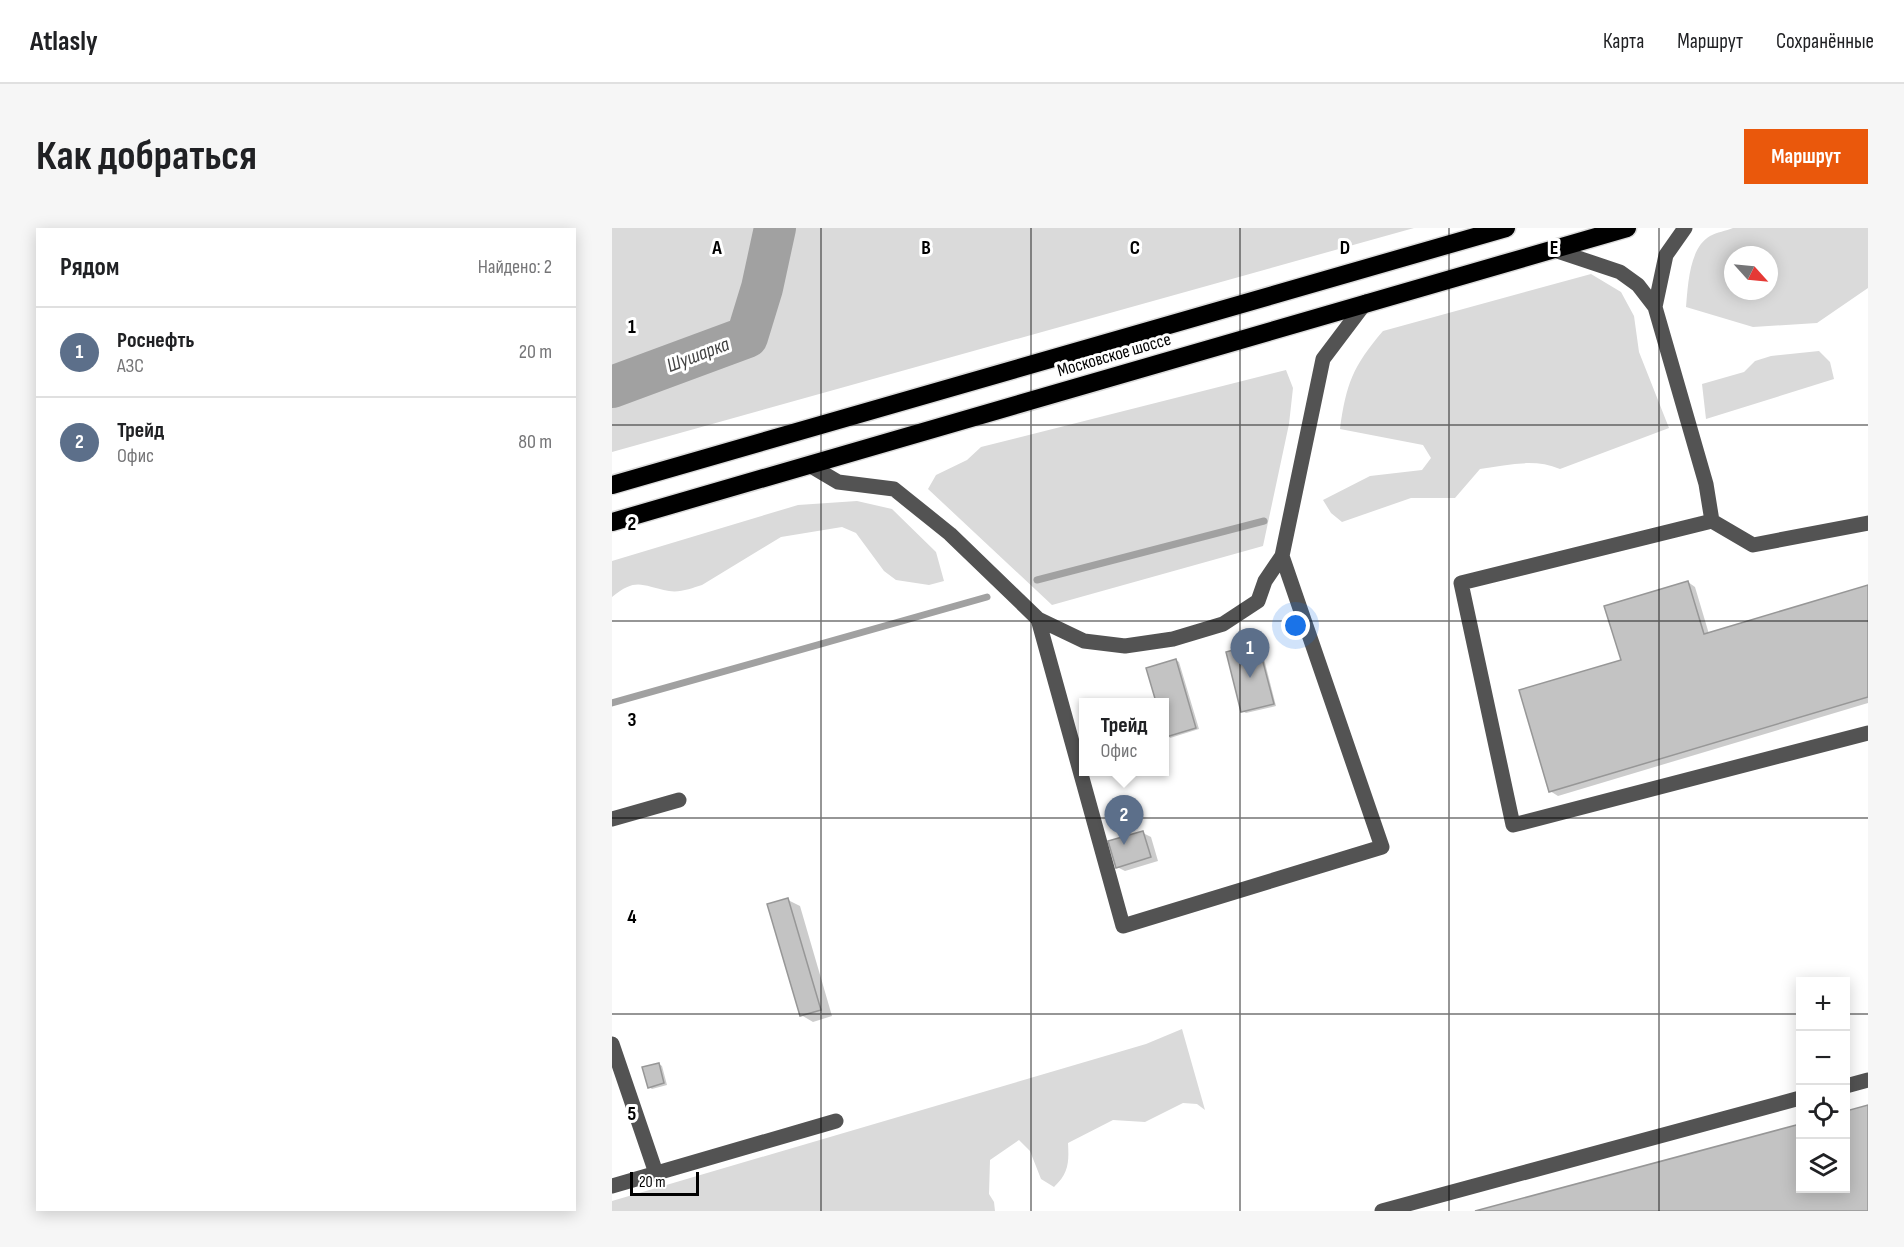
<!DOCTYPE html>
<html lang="ru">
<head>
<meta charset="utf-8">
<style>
	:root { --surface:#fff; --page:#f6f6f6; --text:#202124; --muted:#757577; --line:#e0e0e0; --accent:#ea580c }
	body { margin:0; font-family:"Sofia Sans Condensed",sans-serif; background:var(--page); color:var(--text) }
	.controls { position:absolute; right:18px; bottom:18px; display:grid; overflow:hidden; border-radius:0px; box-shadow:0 3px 15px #0003 }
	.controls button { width:54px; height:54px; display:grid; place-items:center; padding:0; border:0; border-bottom:2px solid var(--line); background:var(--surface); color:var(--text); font:30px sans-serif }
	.compass { position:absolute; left:1112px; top:18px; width:54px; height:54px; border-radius:50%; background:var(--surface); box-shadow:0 3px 15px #0003; rotate:117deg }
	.scale { position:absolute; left:18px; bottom:15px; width:69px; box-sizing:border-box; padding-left:6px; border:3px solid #000; border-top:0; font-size:16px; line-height:21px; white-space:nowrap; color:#000; -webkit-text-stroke:4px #fff; paint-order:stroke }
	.you { position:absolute; left:684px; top:398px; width:21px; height:21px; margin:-15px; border:4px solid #fff; border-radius:50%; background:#1a73e8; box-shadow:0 0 0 9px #1a73e833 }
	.badge { display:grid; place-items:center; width:39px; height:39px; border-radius:50%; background:var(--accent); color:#fff; font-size:20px; font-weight:700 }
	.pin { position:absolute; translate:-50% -50px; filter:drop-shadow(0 2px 3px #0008) }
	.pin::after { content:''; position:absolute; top:32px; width:21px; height:18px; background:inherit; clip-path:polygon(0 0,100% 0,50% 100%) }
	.popup { position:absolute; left:467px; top:470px; width:90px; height:78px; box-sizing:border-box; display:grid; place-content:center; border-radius:0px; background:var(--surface); filter:drop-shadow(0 2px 4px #0005); font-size:20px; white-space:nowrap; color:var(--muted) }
	.popup b { font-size:22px; color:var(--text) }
	.popup::after { content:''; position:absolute; left:50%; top:100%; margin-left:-12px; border:12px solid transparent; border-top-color:var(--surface) }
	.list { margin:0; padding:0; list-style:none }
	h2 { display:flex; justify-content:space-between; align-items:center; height:78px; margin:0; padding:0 24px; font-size:26px }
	h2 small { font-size:20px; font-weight:400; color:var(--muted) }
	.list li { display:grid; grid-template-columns:39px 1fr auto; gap:18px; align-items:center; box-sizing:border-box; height:90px; padding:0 24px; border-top:2px solid var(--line) }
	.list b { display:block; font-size:22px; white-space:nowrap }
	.list p { margin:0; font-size:20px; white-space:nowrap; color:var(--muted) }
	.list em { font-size:20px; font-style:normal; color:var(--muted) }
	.icon { flex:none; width:33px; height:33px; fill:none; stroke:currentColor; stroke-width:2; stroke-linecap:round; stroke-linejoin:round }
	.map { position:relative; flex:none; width:1256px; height:983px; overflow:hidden; border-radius:0px }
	header { display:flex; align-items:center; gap:36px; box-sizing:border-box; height:84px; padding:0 30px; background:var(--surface); border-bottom:2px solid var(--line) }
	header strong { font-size:28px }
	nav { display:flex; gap:33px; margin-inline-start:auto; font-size:21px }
	.intro { display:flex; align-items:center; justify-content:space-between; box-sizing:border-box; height:144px; padding:0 36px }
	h1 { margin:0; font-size:42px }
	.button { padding:15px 27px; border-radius:0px; background:var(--accent); color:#fff; font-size:21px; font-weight:700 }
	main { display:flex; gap:36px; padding:0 36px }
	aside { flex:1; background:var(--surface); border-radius:0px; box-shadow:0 3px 15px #0003 }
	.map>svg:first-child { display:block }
	.green { fill:#dadada; fill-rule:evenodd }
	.shadow { fill:#0003 }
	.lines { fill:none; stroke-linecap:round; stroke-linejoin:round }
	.stream { stroke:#a1a1a1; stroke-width:7 }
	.river { stroke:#a1a1a1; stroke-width:42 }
	.building { fill:#c3c3c3; stroke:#979797; stroke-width:1.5 }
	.highway-casing { stroke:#dbdbdb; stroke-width:21 }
	.minor { stroke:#535353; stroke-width:15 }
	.highway { stroke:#000; stroke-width:18 }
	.grid { fill:none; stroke:#000; stroke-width:1.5; stroke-opacity:0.55 }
	.labels { text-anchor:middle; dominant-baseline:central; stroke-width:6; stroke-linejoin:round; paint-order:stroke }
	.street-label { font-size:18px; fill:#000; stroke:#fff }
	.water-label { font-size:20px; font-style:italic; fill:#424242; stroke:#fff }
	.grid-label { font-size:20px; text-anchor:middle; font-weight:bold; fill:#000; stroke:#fff; stroke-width:6; stroke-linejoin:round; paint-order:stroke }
</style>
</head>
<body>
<header>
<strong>Atlasly</strong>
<nav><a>Карта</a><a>Маршрут</a><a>Сохранённые</a></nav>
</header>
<div class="intro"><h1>Как добраться</h1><a class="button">Маршрут</a></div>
<main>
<aside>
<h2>Рядом<small>Найдено: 2</small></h2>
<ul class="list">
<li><span class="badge" style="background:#5c6f8a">1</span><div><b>Роснефть</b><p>АЗС</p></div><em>20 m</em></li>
<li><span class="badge" style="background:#5c6f8a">2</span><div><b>Трейд</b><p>Офис</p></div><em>80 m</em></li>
</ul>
</aside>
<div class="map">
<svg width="1256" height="983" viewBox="0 0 1256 983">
	<rect width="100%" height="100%" fill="#fff"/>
	<path class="green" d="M0,0H802L0,224Z
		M1121,0H1256V60L1205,95L1141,99L1074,79C1076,58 1077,20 1098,8C1105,4 1114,3 1121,0ZM1121,27H1157V63H1121Z
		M979,46L1009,64L1022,88L1027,124L1057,200L948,241C922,230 896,237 868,241L843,270H799L730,294L719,285L711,272L758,248L810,242L819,230L811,217L728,201C734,156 741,138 771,103Z
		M1207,123L1218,134L1222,151L1094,191L1090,156L1132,144L1143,133L1159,128Z
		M674,142L681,160L677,196L651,318L440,377L316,261L324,247L355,232L369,219Z
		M245,273L280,281L324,324L332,353L317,357L284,352L272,343L244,305L230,299L169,309L90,357C80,360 68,365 57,363C29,358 25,349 0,369V333L186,277Z
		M570,801L593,882L585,876L571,875L533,894L501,892L456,915C457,934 457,945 442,959L429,951L418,923L407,912L378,932L377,966L382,974L383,983H0V973L534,816Z"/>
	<path class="shadow" d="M1076,354L1083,359L1097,406L1256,358V475L946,568L938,563L1010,433Z
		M646,417L649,419L664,478L634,485L630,483Z
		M564,432L567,434L587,501L558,510L552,499V474H546L536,441Z
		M531,605L539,609L546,633L513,643L505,639Z
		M176,672L188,678L220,788L201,794L189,787Z
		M47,836L50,838L55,857L40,861L37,859Z
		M1256,879V983H869L1188,897V960H1234V885Z"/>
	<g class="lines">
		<path class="stream" d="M425,352L652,293
			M0,475L375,369"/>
		<path class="river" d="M0,159L135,109L150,60L163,0"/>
	</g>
	<path class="building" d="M1076,353L1092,406L1256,357V469L937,564L907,462L1009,432L992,378Z
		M646,415L662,476L629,484L614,424Z
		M564,431L584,500L554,509L552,474H544L534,440Z
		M531,603L539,629L504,640L496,613Z
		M176,670L209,782L188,788L155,676Z
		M47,835L52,855L36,860L30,839Z
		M1256,877V983H863L1188,896V960H1234V883Z"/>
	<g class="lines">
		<defs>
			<path id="highway" d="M0,257L894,0
				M0,294L1015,0"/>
		</defs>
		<use href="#highway" class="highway-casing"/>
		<path class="minor" d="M939,21L1008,44L1026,57L1043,79L1054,27L1073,0
			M1043,79L1094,256L1100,293L849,355L901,597L1256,505
			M199,238L226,254L282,261L338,306L426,391L472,413L513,418L561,411L611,396L646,373L653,353L670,328L711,131L754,74
			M1100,293L1141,317L1256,295
			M426,391L511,698L770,619L670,328
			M0,591L67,572
			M0,816L44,945
			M1234,858L1256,852
			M0,958L224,893
			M770,983L1188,870"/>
		<use href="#highway" class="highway"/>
	</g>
	<path class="grid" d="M209,0V983M419,0V983M628,0V983M837,0V983M1047,0V983M0,197H1256M0,393H1256M0,590H1256M0,786H1188M1234,786H1256"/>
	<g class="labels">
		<g class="street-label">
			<text transform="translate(502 127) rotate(-16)">Московское шоссе</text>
		</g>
		<g class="water-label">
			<text transform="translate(86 127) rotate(-21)">Шушарка</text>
		</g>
	</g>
	<g class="grid-label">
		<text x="105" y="26">A</text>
		<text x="314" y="26">B</text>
		<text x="523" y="26">C</text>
		<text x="733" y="26">D</text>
		<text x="942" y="26">E</text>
		<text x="20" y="105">1</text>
		<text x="20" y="302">2</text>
		<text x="20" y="498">3</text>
		<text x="20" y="695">4</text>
		<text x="20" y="892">5</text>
	</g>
</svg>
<div class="controls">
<button>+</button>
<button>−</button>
<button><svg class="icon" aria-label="locate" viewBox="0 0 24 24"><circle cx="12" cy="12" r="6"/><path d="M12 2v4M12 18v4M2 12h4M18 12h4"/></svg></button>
<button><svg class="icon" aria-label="layers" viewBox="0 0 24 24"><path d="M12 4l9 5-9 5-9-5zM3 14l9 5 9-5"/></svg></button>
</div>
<svg class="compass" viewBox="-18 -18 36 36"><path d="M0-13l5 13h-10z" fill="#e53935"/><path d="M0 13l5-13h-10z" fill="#757577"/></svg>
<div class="scale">20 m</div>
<div class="you"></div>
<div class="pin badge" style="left:638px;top:450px;background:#5c6f8a">1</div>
<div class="pin badge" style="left:512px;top:617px;background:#5c6f8a">2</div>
<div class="popup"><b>Трейд</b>Офис</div>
</div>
</main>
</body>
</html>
